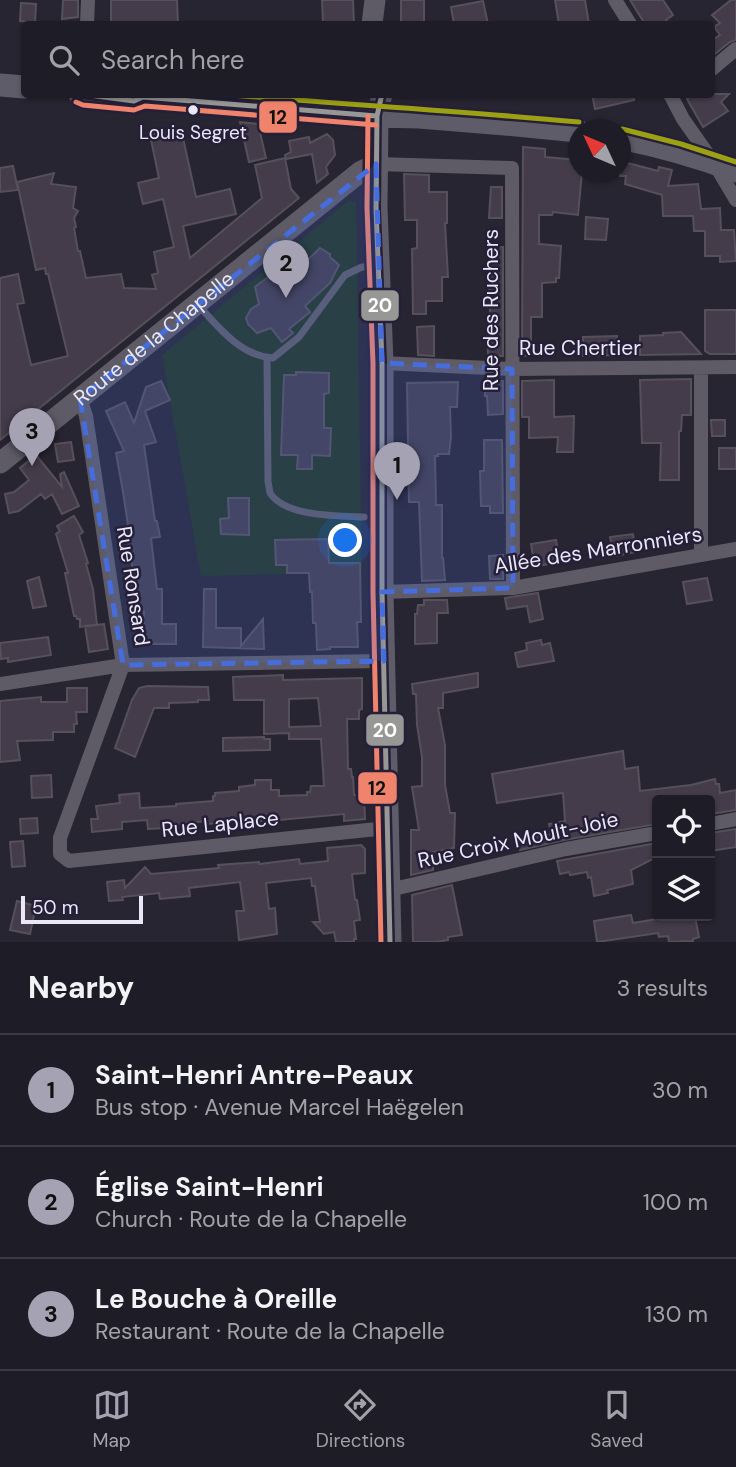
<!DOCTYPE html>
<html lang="en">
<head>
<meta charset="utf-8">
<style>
	:root { --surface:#1e1c26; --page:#26252e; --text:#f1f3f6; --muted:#a1a1a7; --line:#3c3a43; --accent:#a5a3b3 }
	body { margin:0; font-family:"DM Sans",sans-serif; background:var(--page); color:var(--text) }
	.controls { position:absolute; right:21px; bottom:21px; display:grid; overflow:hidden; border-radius:7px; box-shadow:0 2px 5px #0004 }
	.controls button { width:63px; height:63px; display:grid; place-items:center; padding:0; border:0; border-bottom:2px solid var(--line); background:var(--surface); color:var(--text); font:35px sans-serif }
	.compass { position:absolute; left:568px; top:119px; width:63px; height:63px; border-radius:50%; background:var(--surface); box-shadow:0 2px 5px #0004; rotate:314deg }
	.scale { position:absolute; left:21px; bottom:18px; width:122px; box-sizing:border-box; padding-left:7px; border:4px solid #e9e7f8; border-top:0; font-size:19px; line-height:24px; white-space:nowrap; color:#e9e7f8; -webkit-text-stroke:5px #251f38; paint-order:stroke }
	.you { position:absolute; left:346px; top:541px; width:24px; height:24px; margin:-18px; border:5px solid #fff; border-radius:50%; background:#1a73e8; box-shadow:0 0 0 10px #1a73e833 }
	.badge { display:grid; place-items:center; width:46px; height:46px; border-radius:50%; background:var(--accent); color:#111; font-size:23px; font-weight:700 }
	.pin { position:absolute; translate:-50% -58px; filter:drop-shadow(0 2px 4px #0008) }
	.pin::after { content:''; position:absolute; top:37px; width:24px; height:21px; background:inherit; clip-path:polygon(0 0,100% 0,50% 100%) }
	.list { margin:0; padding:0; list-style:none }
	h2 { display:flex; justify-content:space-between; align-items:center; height:91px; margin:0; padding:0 28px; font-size:30px }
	h2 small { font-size:23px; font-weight:400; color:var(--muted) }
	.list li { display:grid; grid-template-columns:46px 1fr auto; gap:21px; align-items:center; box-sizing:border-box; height:112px; padding:0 28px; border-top:2px solid var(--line) }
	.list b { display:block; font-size:26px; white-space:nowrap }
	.list p { margin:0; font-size:23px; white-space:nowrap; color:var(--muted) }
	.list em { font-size:23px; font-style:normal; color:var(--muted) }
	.icon { flex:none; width:38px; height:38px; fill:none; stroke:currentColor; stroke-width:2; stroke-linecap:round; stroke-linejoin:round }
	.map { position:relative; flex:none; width:736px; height:942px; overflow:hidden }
	.search { position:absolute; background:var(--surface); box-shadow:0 2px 5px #0004; left:21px; right:21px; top:21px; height:77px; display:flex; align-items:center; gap:18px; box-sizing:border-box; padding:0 24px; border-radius:7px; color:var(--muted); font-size:26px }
	.sheet { height:427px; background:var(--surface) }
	nav { display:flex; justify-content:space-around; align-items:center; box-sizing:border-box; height:98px; border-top:2px solid var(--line); background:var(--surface); font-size:19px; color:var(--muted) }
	nav a { display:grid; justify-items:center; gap:4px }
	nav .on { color:var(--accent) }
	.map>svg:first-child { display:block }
	.green { fill:#223522 }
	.building { fill:#443c4a; stroke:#55505a; stroke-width:2; fill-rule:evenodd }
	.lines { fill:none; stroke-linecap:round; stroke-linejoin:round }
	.service { stroke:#5e5b66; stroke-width:7 }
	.minor { stroke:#5e5b66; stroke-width:14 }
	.secondary { stroke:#5e5b66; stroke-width:21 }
	.primary { stroke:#5f5c69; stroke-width:23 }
	.bus-1-casing { stroke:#251f38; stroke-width:10 }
	.bus-2-casing { stroke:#251f38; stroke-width:10 }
	.bus-3-casing { stroke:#251f38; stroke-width:10 }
	.bus-1 { stroke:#979796; stroke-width:5 }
	.bus-2 { stroke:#f0836c; stroke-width:5 }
	.bus-3 { stroke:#9ca013; stroke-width:5 }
	.marked { fill:#466dde; fill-opacity:0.2; stroke:#466dde; stroke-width:5; stroke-dasharray:14 9; stroke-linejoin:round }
	.bus-dot { fill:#e9e7f8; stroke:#251f38; stroke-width:2.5 }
	.labels { text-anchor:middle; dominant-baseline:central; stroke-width:5; stroke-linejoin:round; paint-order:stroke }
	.bus-label { font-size:19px; fill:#e9e7f8; stroke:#251f38 }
	.street-label { font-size:21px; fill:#e9e7f8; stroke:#251f38 }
	.line-badge { stroke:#251f38; stroke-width:2.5 }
	.badge-label { font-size:19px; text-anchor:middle; font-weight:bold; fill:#fff }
	.pale-badge-label { font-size:19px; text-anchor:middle; font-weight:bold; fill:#111 }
</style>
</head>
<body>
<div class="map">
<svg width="736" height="942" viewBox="0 0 736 942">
	<rect width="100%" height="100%" fill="#282532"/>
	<path class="green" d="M348,201L356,202L362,572L201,576L162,355Z"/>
	<path class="building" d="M63,0H78V17L62,19Z
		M111,0H177L178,24H111Z
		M322,0H353L354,24H329V22H323Z
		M401,0H424V24H401Z
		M555,0H585L589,24H559Z
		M630,0H663L673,15L666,20L669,24H645Z
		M731,0H736V40L730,42L715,54L711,50V41L720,35L714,27L720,23L712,15Z
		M483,1L488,24H454L451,7Z
		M21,3L36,4L35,23L20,21Z
		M592,94H633L634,100L595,109Z
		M693,94H729L721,102L728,111L703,127L687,99Z
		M240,122L258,124L266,158L249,162Z
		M181,129L196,197L230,189L236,214L183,226L190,258L262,198L255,165L285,158L291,189L299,198L0,440V278L18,274L24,303L17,304L31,365L68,356L48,274H46L45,268L36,270L17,182L54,173L51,184L76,187L73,208L78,211L74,218L76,227L74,228L78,251H80L86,278L121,274L124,288L156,289L152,275L158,273L154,252L174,247L163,199L143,204L138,183L159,178L150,135Z
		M327,134L333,140L335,155L326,167L328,174L317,183L312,154L286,159L285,155L291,152L289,141L309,137L310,143Z
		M523,147L545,149V157L578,160V172H582L578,215L553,212L552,215H539V244L561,246L559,278H556V282L542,283V317H531V356H522Z
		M620,161L658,171L659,167L672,170L668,186L698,184L701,209L720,208L721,230H734L736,261L720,262V256H705V231H694L693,216H663L662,195L625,184L626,176H620Z
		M13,166L18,190L0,192V168Z
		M404,174L429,175V192H447V223H445L448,277H442V301H426V314H413L412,249L417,248V220H405Z
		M491,187H502V218H489Z
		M586,217L608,219L606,240L585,239Z
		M488,247H503V356H488V317H490V289H489Z
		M320,248L330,254V257L339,265L330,283L305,306L310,312L289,329L293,333L282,342L271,328L257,333L248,324L246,318L251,309L259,304L255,287L276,271L277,273L285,267L292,275Z
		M705,310H736V354H710L705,351Z
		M434,326V356L418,355L417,327Z
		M681,332L701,354L640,355V336L663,335V333Z
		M617,336V355L583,356V337Z
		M296,372L329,373V393L324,394V428H331L330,456L312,455V469H297L298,455H281L284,375H296Z
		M691,379V415H682L681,431H679V480H660L661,443H642L640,380Z
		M554,380V417L574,416L573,452H557L558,437L529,438V417H522V381Z
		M161,381L170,400L145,411L156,442L144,445L155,521H157L160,537L151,538L157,589H162V624H176V644H144V611L138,612L137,577L134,578L126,526L128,525L123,492L116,453L124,451L106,411L125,402L134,423L146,387Z
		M503,381V414L488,415L487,396H485V382Z
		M458,382L457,407H450L451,437L449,454H438V456H435L436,505H442V558H443L445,580L422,581L419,502H409L407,383Z
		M711,420H725V436H712Z
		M484,440H502L503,513H490V506H481L480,471H484Z
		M71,442L74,460L58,462L55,444Z
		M719,448H736V469H719Z
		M36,455L62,487L60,474L64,472L79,506L62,514L52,494L45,499L41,494L19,511L9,513L5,494L14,492L29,480L20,468Z
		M228,498H249V535L221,534L220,519L229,518Z
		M74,516L83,532L79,535L88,563L86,564L93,589L97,625L80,627V619H77L76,616H74L65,573H68L56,534L60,531L57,526Z
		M633,534L636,552L614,556L610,537Z
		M328,539L329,563H360L361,622H357L358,647H330V649L317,650L316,623H313L312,592H310L309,573H287V565H276L275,540Z
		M556,540L560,562L543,565L542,561L534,563L531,544Z
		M503,555V579H490L489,556Z
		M39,577L46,606L33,608L27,581Z
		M707,578L712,600L687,604L683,582Z
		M204,589H216V628H241V646L263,619L264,649L203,647Z
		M538,593L543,619L530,622L527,606L507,609L505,598Z
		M424,600H447L448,613H437V643L415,644V614H417L418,605H424Z
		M104,624L108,649L89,652L85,626Z
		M48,637L51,655L8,662V658L1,659L0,643Z
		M541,640L542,645L550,643L554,661L518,667L515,653L527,650L526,643Z
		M478,673V687L443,693V708H438L445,745V785L450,813H455L454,848L433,852V870L411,875V830H419L412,787L422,786V757L417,725L416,694H413L412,684Z
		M283,675V680L362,678V709L359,710V719H347L348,769H351L352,777H353L354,795H364L365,819L344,821V814L268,821H227V822L208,824L207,821L165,825V828L148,829L147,820L122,822V829L92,832L91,819H98L96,806L120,803L119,795L139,793L140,808L176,806V804L213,801V796H215V793L239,791V787L255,785V780H271V790H279V796L307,795V792H310L311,786H324L321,739H289V733L264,734V700H234L233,677ZM318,698L321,726L289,727V699Z
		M147,686L208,687L209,700H198V702L169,703V708H154L135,757L115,748L132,700L139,688Z
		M67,688H87V712H76L77,724H74V732H53V740L17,741L20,760L0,762V701L41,697V702H67Z
		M264,737V739H270V750L223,751V738Z
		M623,751L625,769L638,767L640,791L691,785L715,779L716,784H719L720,793L736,790V810L710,814V800H657V824L564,840L520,850L518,839L551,834L549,824L565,821L563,793L497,803L492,774Z
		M51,775L52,797L32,798L31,776Z
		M37,818L38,833L21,834L20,819Z
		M736,829V847L710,851V833Z
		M23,841L25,866L12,867L10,842Z
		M657,843V857L631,870L633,884L607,890L608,893L594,896L591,877L588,878L587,872L570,875L569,872L560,874L557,861Z
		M361,845L365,849V873L352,874L355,900H357L360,920L354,921L356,939H354V942H336L334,932L324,934L313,922H320L315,886H312L311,878L266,883L269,909L275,908L277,934L239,940L236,911H244L240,882L189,888L190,896L160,899L159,893L122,897L123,900L109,901L107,882L124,880L125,888L145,867L151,874L219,868L218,865L259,862V864L299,859L300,864L328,861L327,848Z
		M452,885L462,935L448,937V940L437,942H413L412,895Z
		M17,901L36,906L30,934L10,930Z
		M631,915L633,923L675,916H695L699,937L693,939V941L669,942L668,936L659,937L658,933L597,942L594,921Z"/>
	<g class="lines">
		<path class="service" d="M199,306C219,328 241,356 273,358L299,337L345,275L362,267H376
			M267,358L268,482C269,485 269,489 270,493C285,517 340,516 364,517"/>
		<path class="minor" d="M615,0L630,24
			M87,24L88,0
			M712,69L736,49
			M670,94L683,119L714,163L736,200
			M376,164L512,168L513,588
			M382,363L512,369L736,367
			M701,368V555
			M80,398L86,416L123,665L60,838V854L69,861L387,828
			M382,592L513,588L736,549
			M0,684L123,665L384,661
			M710,824L736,819
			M389,890L566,849L657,833"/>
		<g class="secondary">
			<path d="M372,24L375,0"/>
			<path d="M377,116L382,94"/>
			<path id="s1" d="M0,463L360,172L376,164"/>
		</g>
		<path class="primary" d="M0,85L24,87
			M80,94L84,96L134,101L143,97L377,116L419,117L505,124L578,131
			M377,116L376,208L382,363V592L390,942
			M620,138C660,146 699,157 736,171"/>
		<defs>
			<path id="bus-1" d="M81,94L134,101L143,97L377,116
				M382,94L377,116L376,208L382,363V592L390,942"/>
			<path id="bus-2" d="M76,102L83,105L134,110L145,106L376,125
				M368,116L367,208L373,363V592L381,942"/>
			<path id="bus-3" d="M220,94C340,104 459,111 579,122
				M622,129L681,144L736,162"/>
		</defs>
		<use href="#bus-1" class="bus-1-casing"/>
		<use href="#bus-2" class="bus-2-casing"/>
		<use href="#bus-3" class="bus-3-casing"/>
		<use href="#bus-1" class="bus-1"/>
		<use href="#bus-2" class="bus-2"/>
		<use href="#bus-3" class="bus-3"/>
	</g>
	<path class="marked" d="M376,164L382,363L512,369L513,588L382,592L384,661L123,665L80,398Z"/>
	<circle class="bus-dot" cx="193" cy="110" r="6"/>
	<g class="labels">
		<g class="bus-label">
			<text x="193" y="132">Louis Segret</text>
		</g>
		<g class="street-label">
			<text transform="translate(491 310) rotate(-90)">Rue des Ruchers</text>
			<text stroke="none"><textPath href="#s1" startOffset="198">Route de la Chapelle</textPath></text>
			<text x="580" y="348">Rue Chertier</text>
			<text transform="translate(598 550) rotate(-9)">Allée des Marronniers</text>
			<text transform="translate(133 586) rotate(81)">Rue Ronsard</text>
			<text transform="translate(220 824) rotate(-6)">Rue Laplace</text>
			<text transform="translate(518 840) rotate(-12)">Rue Croix Moult-Joie</text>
		</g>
	</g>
	<g class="line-badge">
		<rect x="258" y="100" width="40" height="34" rx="7" fill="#f0836c"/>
		<rect x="360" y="289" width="40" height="33" rx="7" fill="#979796"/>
		<rect x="365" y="713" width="40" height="34" rx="7" fill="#979796"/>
		<rect x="357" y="771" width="41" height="34" rx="7" fill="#f0836c"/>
	</g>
	<g class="badge-label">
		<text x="380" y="312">20</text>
		<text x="385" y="737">20</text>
	</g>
	<g class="pale-badge-label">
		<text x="278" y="124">12</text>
		<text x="377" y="795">12</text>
	</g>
</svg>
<div class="controls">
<button><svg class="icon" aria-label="locate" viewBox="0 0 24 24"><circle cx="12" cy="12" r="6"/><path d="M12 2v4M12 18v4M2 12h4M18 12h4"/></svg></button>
<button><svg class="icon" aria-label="layers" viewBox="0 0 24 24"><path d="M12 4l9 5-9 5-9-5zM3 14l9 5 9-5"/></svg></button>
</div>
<svg class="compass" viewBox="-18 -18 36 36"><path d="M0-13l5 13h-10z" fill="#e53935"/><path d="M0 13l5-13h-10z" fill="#a1a1a7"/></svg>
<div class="scale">50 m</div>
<div class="you"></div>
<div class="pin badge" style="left:397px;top:500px">1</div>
<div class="pin badge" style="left:286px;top:298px">2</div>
<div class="pin badge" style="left:32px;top:466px">3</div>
<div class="search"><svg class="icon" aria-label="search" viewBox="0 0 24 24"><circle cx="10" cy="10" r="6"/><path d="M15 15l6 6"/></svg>Search here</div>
</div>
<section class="sheet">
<h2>Nearby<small>3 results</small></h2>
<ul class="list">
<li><span class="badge">1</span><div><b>Saint-Henri Antre-Peaux</b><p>Bus stop · Avenue Marcel Haëgelen</p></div><em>30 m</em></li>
<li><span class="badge">2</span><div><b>Église Saint-Henri</b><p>Church · Route de la Chapelle</p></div><em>100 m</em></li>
<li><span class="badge">3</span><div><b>Le Bouche à Oreille</b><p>Restaurant · Route de la Chapelle</p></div><em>130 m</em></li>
</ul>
</section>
<nav>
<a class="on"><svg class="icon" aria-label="map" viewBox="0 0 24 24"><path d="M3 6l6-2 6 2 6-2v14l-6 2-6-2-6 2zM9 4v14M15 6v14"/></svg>Map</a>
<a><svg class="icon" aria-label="directions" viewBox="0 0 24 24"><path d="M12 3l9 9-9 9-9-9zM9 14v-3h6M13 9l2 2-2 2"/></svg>Directions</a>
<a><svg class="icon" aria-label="saved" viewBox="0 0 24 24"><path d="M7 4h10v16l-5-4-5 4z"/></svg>Saved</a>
</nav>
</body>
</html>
